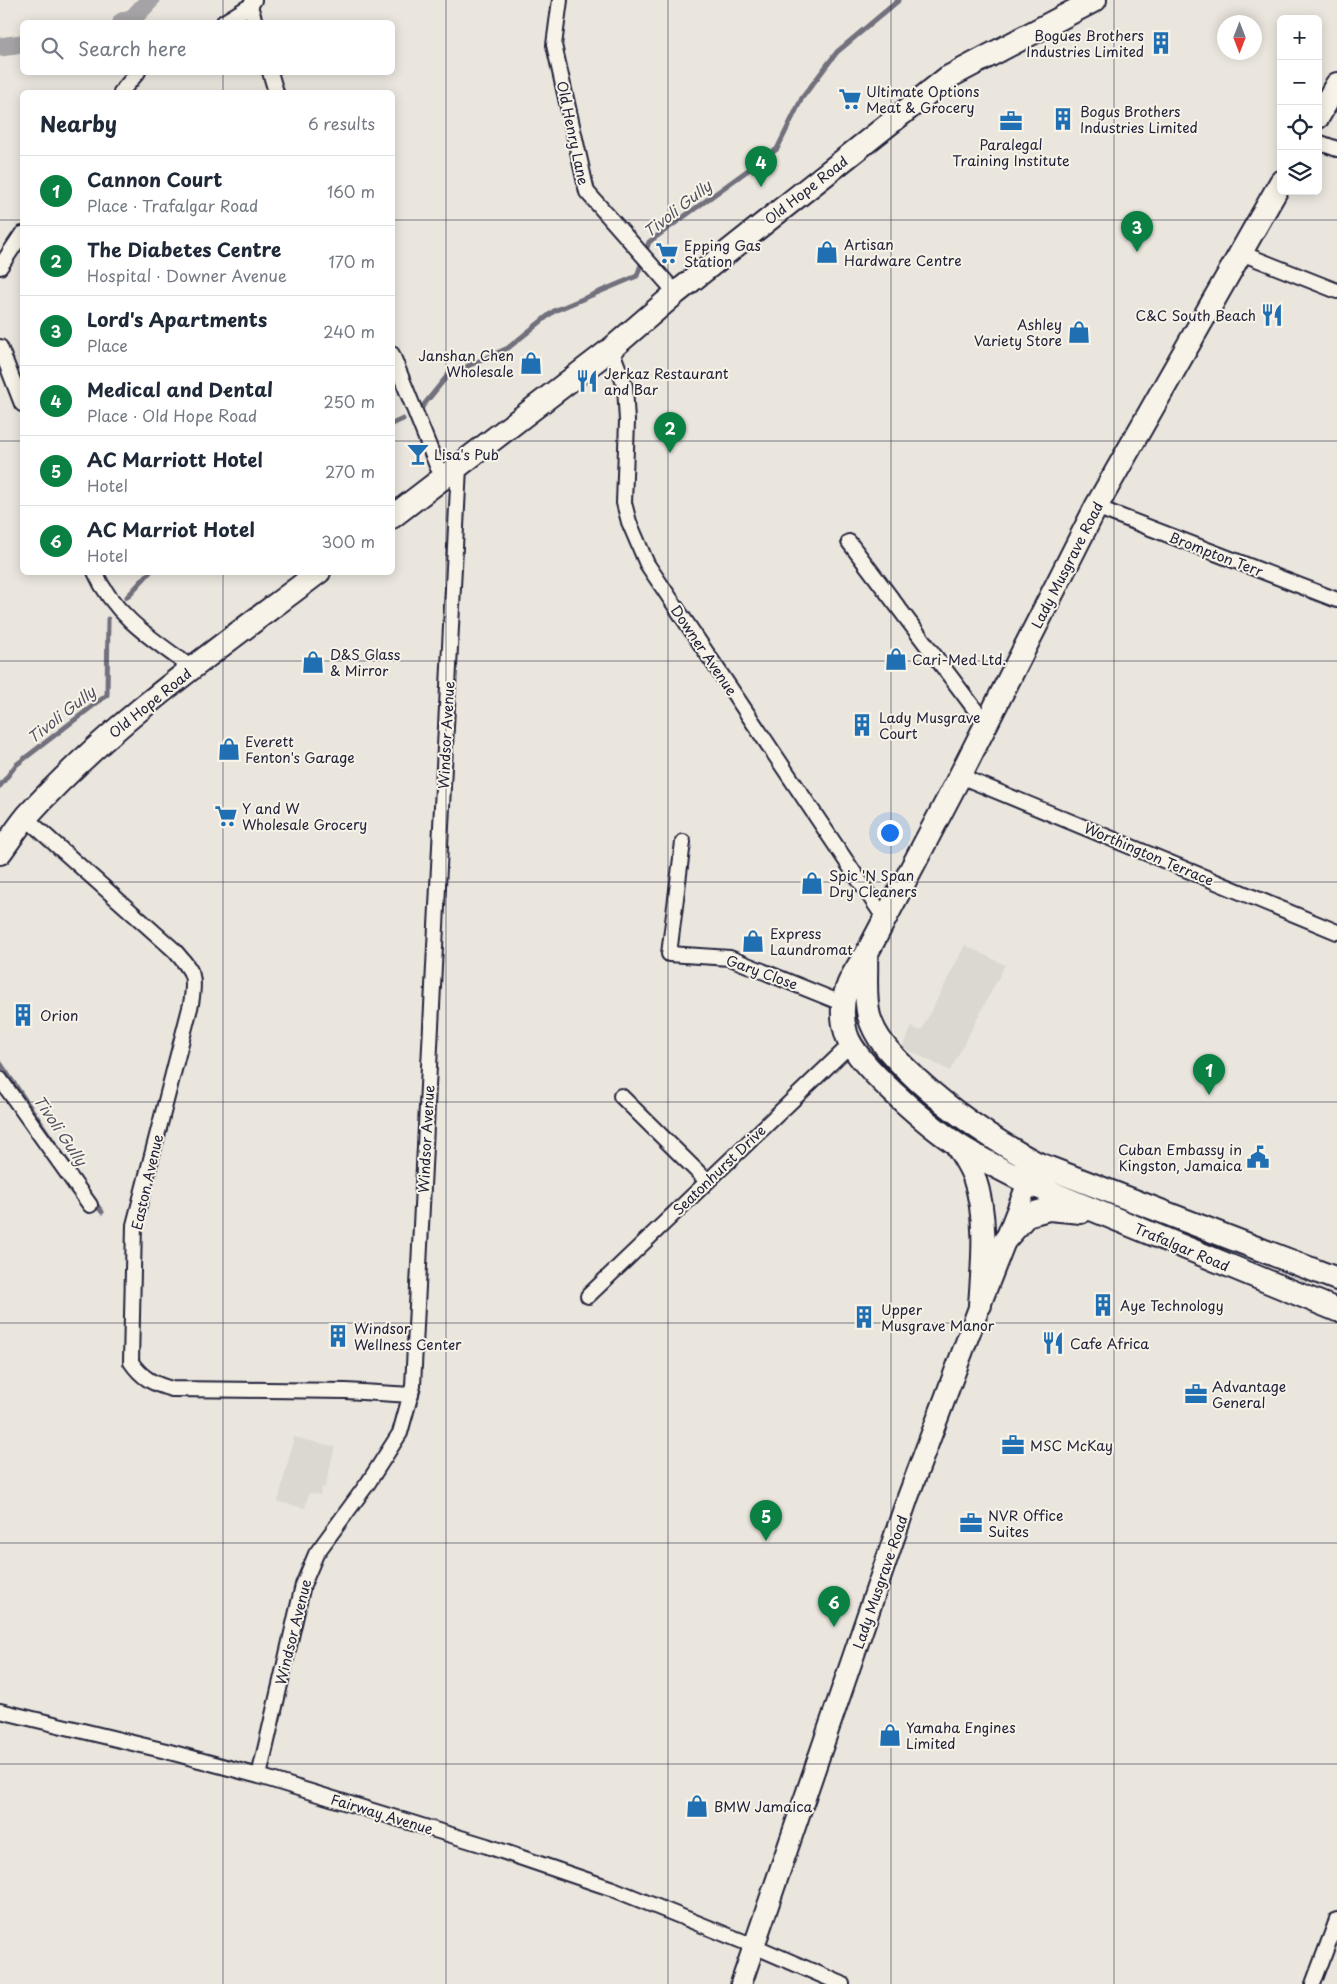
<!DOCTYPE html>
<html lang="en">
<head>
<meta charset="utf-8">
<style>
	:root { --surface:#fff; --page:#f6f6f7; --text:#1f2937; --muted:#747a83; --line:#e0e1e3; --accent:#0b8043 }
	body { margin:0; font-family:"Playpen Sans",sans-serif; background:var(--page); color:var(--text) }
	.controls { position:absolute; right:15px; top:15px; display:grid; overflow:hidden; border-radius:8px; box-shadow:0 2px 12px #0003 }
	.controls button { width:45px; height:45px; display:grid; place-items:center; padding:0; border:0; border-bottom:1px solid var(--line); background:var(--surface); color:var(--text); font:25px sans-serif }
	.compass { position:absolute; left:1217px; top:15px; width:45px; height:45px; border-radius:50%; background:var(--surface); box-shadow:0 2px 12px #0003; rotate:180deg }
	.you { position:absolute; left:889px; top:832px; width:18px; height:18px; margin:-12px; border:4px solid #fff; border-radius:50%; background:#1a73e8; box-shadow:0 0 0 8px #1a73e833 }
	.badge { display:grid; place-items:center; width:32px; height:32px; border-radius:50%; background:var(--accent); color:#fff; font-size:16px; font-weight:700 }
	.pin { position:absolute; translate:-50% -41px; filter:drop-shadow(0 1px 2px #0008) }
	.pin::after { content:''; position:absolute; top:26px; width:18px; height:15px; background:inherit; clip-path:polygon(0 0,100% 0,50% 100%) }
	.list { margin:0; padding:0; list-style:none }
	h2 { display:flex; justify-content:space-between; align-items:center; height:65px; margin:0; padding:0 20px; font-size:21px }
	h2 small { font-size:16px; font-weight:400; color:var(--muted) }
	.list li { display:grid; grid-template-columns:32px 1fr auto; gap:15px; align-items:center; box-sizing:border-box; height:70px; padding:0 20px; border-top:1px solid var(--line) }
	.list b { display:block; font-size:19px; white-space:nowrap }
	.list p { margin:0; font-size:16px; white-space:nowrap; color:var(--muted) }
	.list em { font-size:16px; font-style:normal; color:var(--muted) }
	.icon { flex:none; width:28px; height:28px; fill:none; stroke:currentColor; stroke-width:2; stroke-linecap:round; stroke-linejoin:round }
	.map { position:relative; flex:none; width:1337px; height:1984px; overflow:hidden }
	.search { position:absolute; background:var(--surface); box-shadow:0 2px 12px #0003; left:20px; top:20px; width:375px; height:55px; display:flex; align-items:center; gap:12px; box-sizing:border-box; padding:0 18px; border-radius:8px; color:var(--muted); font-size:19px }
	.panel { position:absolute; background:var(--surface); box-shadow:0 2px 12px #0003; left:20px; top:90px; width:375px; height:485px; border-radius:8px }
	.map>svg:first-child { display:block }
	.built { fill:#dbd8d2 }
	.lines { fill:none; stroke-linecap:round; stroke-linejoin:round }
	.stream { stroke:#716f7b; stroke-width:5 }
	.canal { stroke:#a6a3a6; stroke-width:19 }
	.street-casing { stroke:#22223b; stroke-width:18 }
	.secondary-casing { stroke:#22223b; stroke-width:24 }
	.primary-casing { stroke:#22223b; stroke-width:26 }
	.street { stroke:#f7f3e8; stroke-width:14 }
	.secondary { stroke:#f7f3e8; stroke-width:20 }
	.primary { stroke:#f7f3e8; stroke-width:22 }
	.grid { fill:none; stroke:#22223b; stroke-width:1; stroke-opacity:0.55 }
	.labels { text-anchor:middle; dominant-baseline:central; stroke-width:4; stroke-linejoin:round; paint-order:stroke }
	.poi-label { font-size:14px; fill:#22223b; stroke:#f7f3e8; text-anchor:start }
	.street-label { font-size:14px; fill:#22223b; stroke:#f7f3e8 }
	.water-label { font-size:15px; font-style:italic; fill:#504f60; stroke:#f7f3e8 }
</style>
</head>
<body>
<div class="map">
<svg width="1337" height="1984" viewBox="0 0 1337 1984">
	<rect width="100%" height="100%" fill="#eae6de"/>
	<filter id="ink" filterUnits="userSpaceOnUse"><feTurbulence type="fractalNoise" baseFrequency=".02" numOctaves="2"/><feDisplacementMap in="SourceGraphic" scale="10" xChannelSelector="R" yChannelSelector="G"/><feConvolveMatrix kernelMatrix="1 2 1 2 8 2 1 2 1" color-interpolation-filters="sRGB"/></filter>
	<g filter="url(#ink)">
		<path class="built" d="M965,945L1005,965L950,1071L902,1047L912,1027L921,1031Z
			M294,1437L335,1447L325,1488L322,1487L320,1495L309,1493L305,1508L278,1502Z"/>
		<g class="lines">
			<path class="stream" d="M418,412L448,375L508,348L554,311L637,276L649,242L777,149L802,98L837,52L899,0
				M392,424L403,419
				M127,597L150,572
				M0,786L16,765L107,695L108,619
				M0,1063L70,1166
				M93,1200L102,1212"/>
			<path class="canal" d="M122,22L133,18L150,0
				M0,47L22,44"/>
			<defs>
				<path id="street" d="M560,0L554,45L587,192L676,293
					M250,6L255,22
					M224,22L250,6L254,0
					M270,72L276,92
					M121,92L138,72
					M1318,142L1337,149
					M1241,253L1337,291
					M0,267L22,234
					M0,347L22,404
					M611,349L625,386L627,421L624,503L629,522L647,564L885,919
					M392,354L437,466L445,478
					M1096,507L1337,600
					M849,542L986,724
					M95,572C114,616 155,641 192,668
					M960,776L1337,932
					M26,818L174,950C193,972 196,974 191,1004L134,1225L131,1362C142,1378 153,1384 172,1389L346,1391L411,1395
					M683,842L669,954L730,958L844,1004
					M0,1079L90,1205
					M621,1096L707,1181
					M588,1296L850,1045
					M0,1711L166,1751L259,1776L487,1846L613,1889L754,1946L842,1984
					M259,1776L303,1585L316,1554L368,1483L400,1433L413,1386L459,467
					M1313,1984L1337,1920"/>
				<path id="secondary" d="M741,1984L908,1497L980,1305L1033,1170"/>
				<path id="primary" d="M1318,117L1337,84
					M1281,182L1096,507L960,776L866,955C848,979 837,1002 846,1033C853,1062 931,1128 958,1145C980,1159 1004,1171 1028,1183L1337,1310
					M392,517L611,349L676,293L947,78L1095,0
					M0,853C9,841 17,828 27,816C112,722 218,649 319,572
					M866,955C867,975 864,997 869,1016C875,1038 891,1054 906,1069C945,1108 988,1137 1036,1163L1337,1279
					M957,1146C963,1156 970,1166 974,1177C988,1217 983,1263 980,1305
					M1005,1240L1027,1215L1049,1209L1081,1212"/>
			</defs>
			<use href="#street" class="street-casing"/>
			<use href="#secondary" class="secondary-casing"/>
			<use href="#primary" class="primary-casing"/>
			<use href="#street" class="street"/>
			<use href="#secondary" class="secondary"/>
			<use href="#primary" class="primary"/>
		</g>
	</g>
	<path class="grid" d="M223,0V22M446,0V1984M668,0V1984M891,0V1984M1114,0V1984M223,72V92M0,220H22M392,220H1337M0,441H22M392,441H1337M223,572V1984M0,661H1337M0,882H1337M0,1102H1337M0,1323H1337M0,1543H1337M0,1764H1337"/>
	<defs>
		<symbol id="building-bare" viewBox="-9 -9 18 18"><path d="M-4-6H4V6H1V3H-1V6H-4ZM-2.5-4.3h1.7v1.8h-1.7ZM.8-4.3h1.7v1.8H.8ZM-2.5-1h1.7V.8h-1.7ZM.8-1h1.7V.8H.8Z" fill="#1f6fb2" stroke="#f7f3e8" stroke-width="2.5" paint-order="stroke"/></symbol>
		<symbol id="supermarket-bare" viewBox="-9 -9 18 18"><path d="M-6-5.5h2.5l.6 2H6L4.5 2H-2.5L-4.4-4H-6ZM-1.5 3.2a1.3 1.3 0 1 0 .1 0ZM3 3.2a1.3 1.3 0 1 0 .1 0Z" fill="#1f6fb2" stroke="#f7f3e8" stroke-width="2.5" paint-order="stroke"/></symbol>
		<symbol id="office-bare" viewBox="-9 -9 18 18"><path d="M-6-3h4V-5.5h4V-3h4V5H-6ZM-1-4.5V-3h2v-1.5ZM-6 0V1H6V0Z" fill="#1f6fb2" stroke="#f7f3e8" stroke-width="2.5" paint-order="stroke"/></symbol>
		<symbol id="shop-bare" viewBox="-9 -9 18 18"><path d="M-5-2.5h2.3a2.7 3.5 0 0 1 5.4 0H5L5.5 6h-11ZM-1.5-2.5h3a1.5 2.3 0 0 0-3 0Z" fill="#1f6fb2" stroke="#f7f3e8" stroke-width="2.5" paint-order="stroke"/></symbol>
		<symbol id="restaurant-bare" viewBox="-9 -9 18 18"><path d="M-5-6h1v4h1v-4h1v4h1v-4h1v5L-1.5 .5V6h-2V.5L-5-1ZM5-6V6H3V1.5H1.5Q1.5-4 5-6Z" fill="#1f6fb2" stroke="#f7f3e8" stroke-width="2.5" paint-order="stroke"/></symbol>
		<symbol id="bar-bare" viewBox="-9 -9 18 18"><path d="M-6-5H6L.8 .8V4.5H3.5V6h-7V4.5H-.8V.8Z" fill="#1f6fb2" stroke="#f7f3e8" stroke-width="2.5" paint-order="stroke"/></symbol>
		<symbol id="civic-bare" viewBox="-9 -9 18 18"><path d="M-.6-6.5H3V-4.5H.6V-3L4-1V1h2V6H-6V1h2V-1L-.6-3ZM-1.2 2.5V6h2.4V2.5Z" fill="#1f6fb2" stroke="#f7f3e8" stroke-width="2.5" paint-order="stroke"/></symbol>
	</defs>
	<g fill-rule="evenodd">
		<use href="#building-bare" x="1145" y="27" width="32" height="32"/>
		<use href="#supermarket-bare" x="834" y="83" width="32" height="32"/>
		<use href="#building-bare" x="1047" y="103" width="32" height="32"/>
		<use href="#office-bare" x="995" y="105" width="32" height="32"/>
		<use href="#shop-bare" x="811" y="236" width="32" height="32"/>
		<use href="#supermarket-bare" x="651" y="237" width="32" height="32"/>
		<use href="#restaurant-bare" x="1256" y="299" width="32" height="32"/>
		<use href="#shop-bare" x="1063" y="316" width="32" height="32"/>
		<use href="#shop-bare" x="515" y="347" width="32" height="32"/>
		<use href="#restaurant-bare" x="571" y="365" width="32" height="32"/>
		<use href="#bar-bare" x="402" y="438" width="32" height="32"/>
		<use href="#shop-bare" x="880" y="643" width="32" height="32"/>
		<use href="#shop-bare" x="297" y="646" width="32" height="32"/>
		<use href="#building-bare" x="846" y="709" width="32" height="32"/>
		<use href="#shop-bare" x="213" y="733" width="32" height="32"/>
		<use href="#supermarket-bare" x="210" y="800" width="32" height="32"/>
		<use href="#shop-bare" x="796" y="867" width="32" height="32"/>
		<use href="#shop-bare" x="737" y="925" width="32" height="32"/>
		<use href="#building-bare" x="7" y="999" width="32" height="32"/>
		<use href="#civic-bare" x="1242" y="1141" width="32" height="32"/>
		<use href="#building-bare" x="1087" y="1289" width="32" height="32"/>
		<use href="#building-bare" x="848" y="1301" width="32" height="32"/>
		<use href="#building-bare" x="322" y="1320" width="32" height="32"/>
		<use href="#restaurant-bare" x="1037" y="1327" width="32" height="32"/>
		<use href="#office-bare" x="1180" y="1378" width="32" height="32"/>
		<use href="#office-bare" x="997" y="1429" width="32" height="32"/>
		<use href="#office-bare" x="955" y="1507" width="32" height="32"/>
		<use href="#shop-bare" x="874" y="1719" width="32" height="32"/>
		<use href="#shop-bare" x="681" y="1790" width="32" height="32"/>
	</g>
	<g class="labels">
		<g class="poi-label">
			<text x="1144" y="35" text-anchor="end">Bogues Brothers<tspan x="1144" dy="16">Industries Limited</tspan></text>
			<text x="866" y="91">Ultimate Options<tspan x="866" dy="16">Meat &amp; Grocery</tspan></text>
			<text x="1080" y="111">Bogus Brothers<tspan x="1080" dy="16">Industries Limited</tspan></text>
			<text x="1011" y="144" text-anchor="middle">Paralegal<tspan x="1011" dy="16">Training Institute</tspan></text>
			<text x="844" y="244">Artisan<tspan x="844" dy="16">Hardware Centre</tspan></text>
			<text x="684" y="245">Epping Gas<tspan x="684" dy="16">Station</tspan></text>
			<text x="1256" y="315" text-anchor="end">C&amp;C South Beach</text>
			<text x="1062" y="324" text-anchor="end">Ashley<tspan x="1062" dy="16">Variety Store</tspan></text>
			<text x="514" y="355" text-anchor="end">Janshan Chen<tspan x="514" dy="16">Wholesale</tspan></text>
			<text x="604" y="373">Jerkaz Restaurant<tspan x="604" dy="16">and Bar</tspan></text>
			<text x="434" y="454">Lisa's Pub</text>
			<text x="330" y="654">D&amp;S Glass<tspan x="330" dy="16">&amp; Mirror</tspan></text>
			<text x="912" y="659">Cari-Med Ltd.</text>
			<text x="879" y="717">Lady Musgrave<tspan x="879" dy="16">Court</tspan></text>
			<text x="245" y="741">Everett<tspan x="245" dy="16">Fenton's Garage</tspan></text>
			<text x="242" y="808">Y and W<tspan x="242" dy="16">Wholesale Grocery</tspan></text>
			<text x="829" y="875">Spic 'N Span<tspan x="829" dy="16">Dry Cleaners</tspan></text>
			<text x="770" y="933">Express<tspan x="770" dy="16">Laundromat</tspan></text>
			<text x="40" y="1015">Orion</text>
			<text x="1242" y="1149" text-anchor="end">Cuban Embassy in<tspan x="1242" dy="16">Kingston, Jamaica</tspan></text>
			<text x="1120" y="1305">Aye Technology</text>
			<text x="881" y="1309">Upper<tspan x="881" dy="16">Musgrave Manor</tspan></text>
			<text x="354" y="1328">Windsor<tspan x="354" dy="16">Wellness Center</tspan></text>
			<text x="1070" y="1343">Cafe Africa</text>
			<text x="1212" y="1386">Advantage<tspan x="1212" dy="16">General</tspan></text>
			<text x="1030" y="1445">MSC McKay</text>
			<text x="988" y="1515">NVR Office<tspan x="988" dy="16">Suites</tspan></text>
			<text x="906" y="1727">Yamaha Engines<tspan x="906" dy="16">Limited</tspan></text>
			<text x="714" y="1806">BMW Jamaica</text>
		</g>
		<g class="street-label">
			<text transform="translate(573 133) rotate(78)">Old Henry Lane</text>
			<text transform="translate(806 190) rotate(-38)">Old Hope Road</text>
			<text transform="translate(1216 554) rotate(21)">Brompton Terr</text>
			<text transform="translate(1067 565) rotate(-63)">Lady Musgrave Road</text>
			<text transform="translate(704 650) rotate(56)">Downer Avenue</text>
			<text transform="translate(150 703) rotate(-39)">Old Hope Road</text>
			<text transform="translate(446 735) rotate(-87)">Windsor Avenue</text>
			<text transform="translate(1149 854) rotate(23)">Worthington Terrace</text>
			<text transform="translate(762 972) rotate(20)">Gary Close</text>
			<text transform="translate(426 1139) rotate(-87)">Windsor Avenue</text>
			<text transform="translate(719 1170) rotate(-44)">Seatonhurst Drive</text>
			<text transform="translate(147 1182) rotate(-77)">Easton Avenue</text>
			<text transform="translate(1182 1247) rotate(23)">Trafalgar Road</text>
			<text transform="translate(880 1582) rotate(-71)">Lady Musgrave Road</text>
			<text transform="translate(293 1632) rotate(-76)">Windsor Avenue</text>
			<text transform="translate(382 1814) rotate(17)">Fairway Avenue</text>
		</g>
		<g class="water-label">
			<text transform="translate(677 208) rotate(-38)">Tivoli Gully</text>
			<text transform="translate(61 714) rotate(-38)">Tivoli Gully</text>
			<text transform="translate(61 1130) rotate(56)">Tivoli Gully</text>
		</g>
	</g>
</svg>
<div class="controls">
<button>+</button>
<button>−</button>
<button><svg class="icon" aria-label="locate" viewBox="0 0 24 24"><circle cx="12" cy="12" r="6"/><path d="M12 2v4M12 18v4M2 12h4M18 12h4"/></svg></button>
<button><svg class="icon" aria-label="layers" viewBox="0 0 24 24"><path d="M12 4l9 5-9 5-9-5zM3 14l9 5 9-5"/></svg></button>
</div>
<svg class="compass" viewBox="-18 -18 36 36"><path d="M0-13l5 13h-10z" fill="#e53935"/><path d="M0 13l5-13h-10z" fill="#747a83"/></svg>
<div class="you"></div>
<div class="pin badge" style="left:1209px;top:1095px">1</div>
<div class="pin badge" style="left:670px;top:453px">2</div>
<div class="pin badge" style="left:1137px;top:252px">3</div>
<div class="pin badge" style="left:761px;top:187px">4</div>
<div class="pin badge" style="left:766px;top:1541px">5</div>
<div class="pin badge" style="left:834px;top:1627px">6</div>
<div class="search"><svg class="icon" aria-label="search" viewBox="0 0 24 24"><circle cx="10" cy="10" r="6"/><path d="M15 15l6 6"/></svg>Search here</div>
<section class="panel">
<h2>Nearby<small>6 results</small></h2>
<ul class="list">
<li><span class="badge">1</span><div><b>Cannon Court</b><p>Place · Trafalgar Road</p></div><em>160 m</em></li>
<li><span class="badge">2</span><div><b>The Diabetes Centre</b><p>Hospital · Downer Avenue</p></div><em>170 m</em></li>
<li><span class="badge">3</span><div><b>Lord's Apartments</b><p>Place</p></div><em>240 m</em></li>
<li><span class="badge">4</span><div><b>Medical and Dental</b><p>Place · Old Hope Road</p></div><em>250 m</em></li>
<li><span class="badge">5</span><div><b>AC Marriott Hotel</b><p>Hotel</p></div><em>270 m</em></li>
<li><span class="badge">6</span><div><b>AC Marriot Hotel</b><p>Hotel</p></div><em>300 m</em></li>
</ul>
</section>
</div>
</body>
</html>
